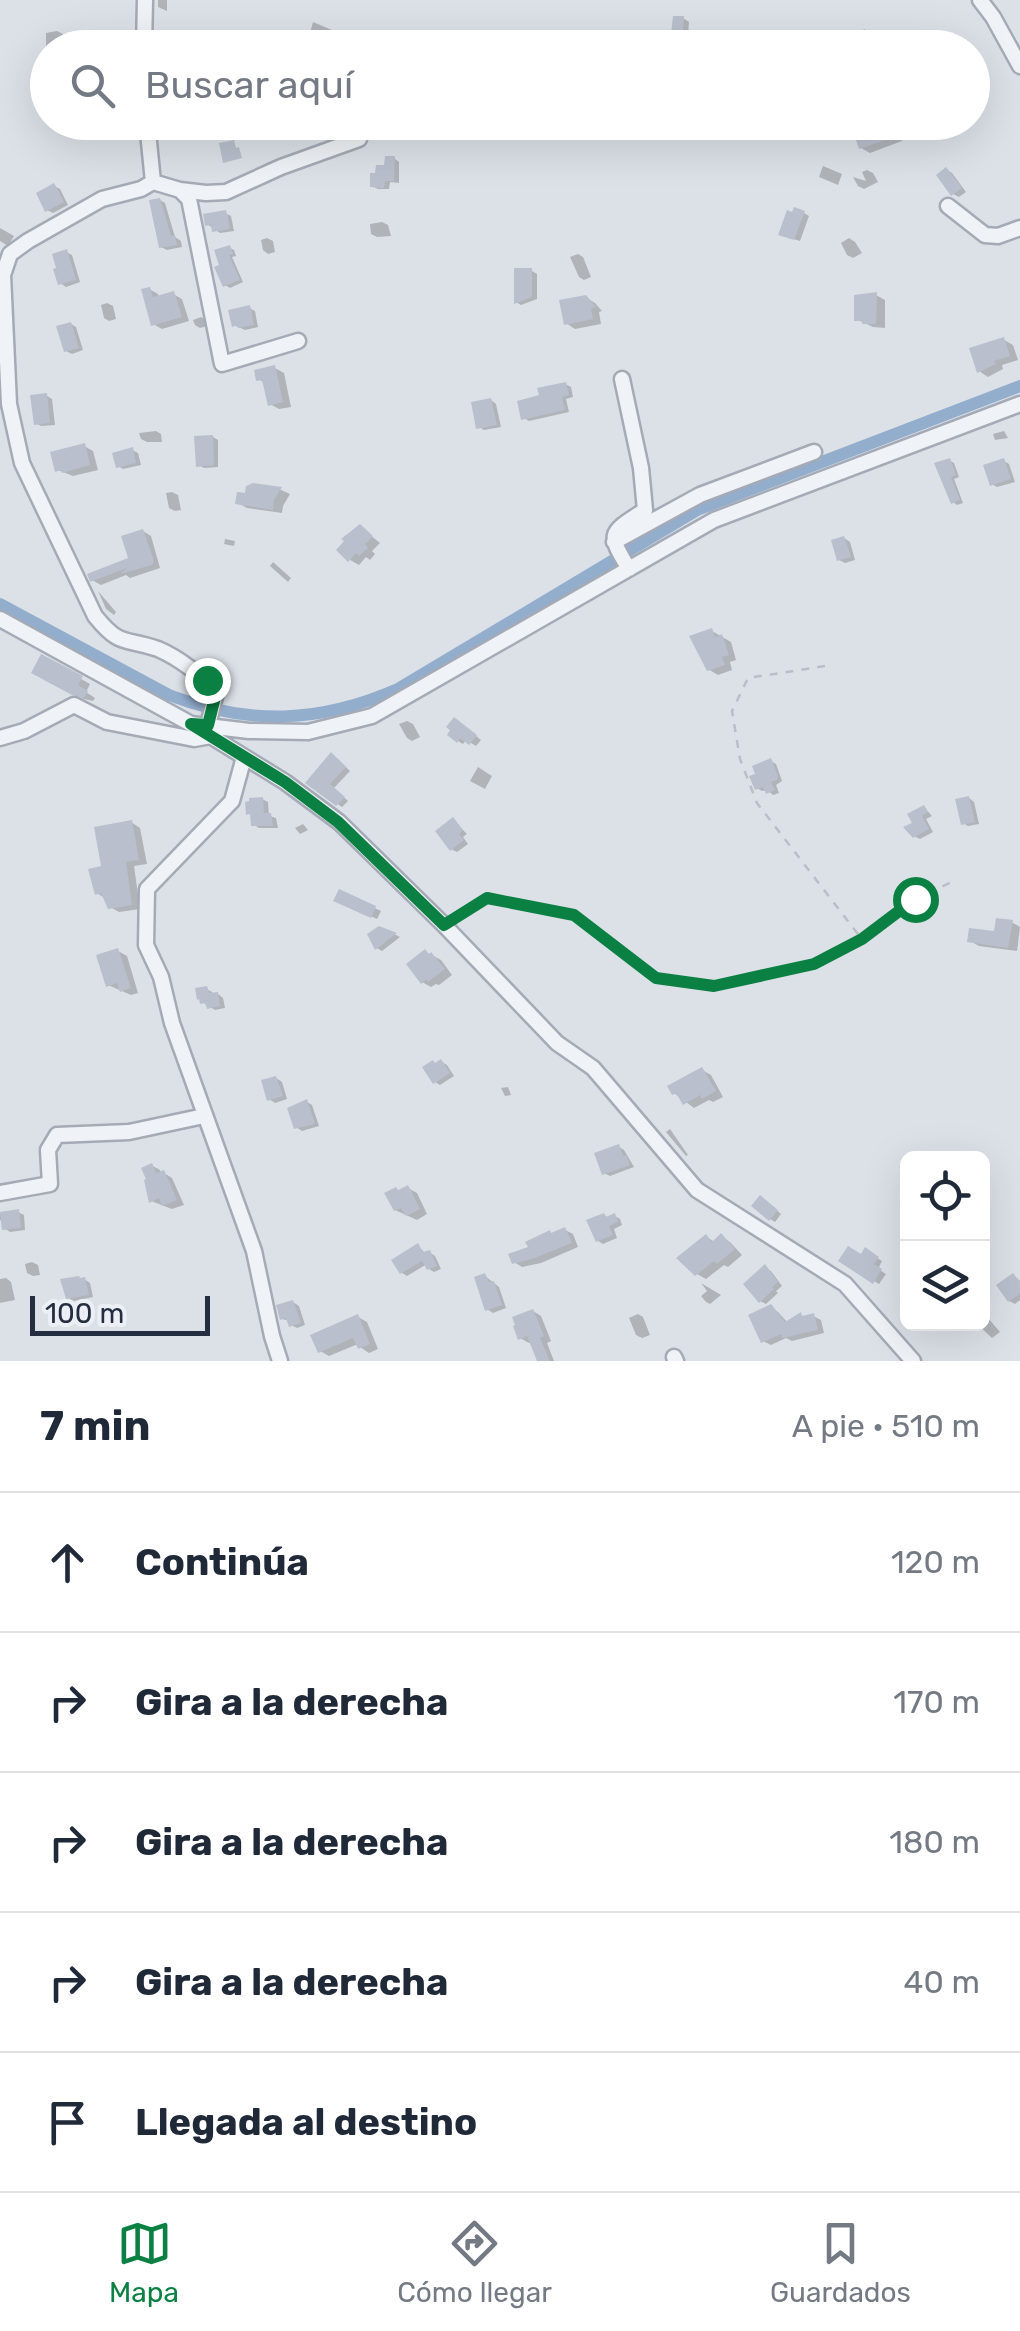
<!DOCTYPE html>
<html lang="es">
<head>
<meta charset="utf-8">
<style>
	:root { --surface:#fff; --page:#f2f2f3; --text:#1f2937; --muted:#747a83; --line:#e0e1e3; --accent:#0b8043 }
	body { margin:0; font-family:Rubik,sans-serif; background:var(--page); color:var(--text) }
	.controls { position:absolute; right:30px; bottom:30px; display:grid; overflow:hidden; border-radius:15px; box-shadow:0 10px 40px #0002 }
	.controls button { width:90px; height:90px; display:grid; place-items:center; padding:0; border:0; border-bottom:2px solid var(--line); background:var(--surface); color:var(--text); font:50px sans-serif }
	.scale { position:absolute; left:30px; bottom:25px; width:180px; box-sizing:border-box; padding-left:10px; border:5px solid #242e40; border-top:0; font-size:28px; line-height:35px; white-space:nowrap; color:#242e40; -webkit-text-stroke:8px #ecf0f6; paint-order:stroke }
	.stop { position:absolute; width:30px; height:30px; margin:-22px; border:8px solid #0b8043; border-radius:50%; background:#fff }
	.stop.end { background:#0b8043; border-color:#fff; box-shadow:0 2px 10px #0008 }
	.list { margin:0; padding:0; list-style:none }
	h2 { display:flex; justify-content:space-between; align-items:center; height:130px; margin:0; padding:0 40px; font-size:42px }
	h2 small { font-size:32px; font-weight:400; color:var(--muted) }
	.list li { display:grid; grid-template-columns:65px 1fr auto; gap:30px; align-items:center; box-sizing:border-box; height:140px; padding:0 40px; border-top:2px solid var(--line) }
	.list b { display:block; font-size:38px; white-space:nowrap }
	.list em { font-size:32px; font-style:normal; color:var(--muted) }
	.icon { flex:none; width:55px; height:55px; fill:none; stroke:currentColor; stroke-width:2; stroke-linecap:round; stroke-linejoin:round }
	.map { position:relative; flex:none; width:1020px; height:1361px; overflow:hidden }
	.search { position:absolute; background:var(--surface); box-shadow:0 10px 40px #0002; left:30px; right:30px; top:30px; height:110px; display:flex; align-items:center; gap:25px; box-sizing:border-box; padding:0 35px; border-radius:55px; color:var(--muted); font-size:38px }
	.sheet { height:830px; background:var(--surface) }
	nav { display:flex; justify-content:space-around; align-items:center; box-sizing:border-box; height:140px; border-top:2px solid var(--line); background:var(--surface); font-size:28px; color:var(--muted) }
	nav a { display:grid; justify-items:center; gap:5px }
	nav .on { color:var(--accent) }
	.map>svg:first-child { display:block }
	.shadow { fill:#0003 }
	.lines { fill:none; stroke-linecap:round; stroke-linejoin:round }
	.canal { stroke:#93adcd; stroke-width:12 }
	.building { fill:#b9bfcc }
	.street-casing { stroke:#a5abb6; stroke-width:19 }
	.path { stroke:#babfc7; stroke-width:2.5; stroke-dasharray:8 8; stroke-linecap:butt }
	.street { stroke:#eff2f6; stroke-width:14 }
	.route { stroke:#0b8043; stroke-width:12 }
</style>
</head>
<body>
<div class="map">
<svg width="1020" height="1361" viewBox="0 0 1020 1361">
	<rect width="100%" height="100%" fill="#dce1e8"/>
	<path class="shadow" d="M158,0H167V11L158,7Z
		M683,18L689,22L688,36H686L684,48H670L666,45Z
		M313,22L332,30L329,40L310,33Z
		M57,31L63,34L61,48H48V52L46,50V33Z
		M85,122H102L104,131L92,134L87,131Z
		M179,122H198L202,136L187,140L182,137Z
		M877,122L896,124L902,141L870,153L861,148Z
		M394,158L399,162V183L390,182L389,189H378L372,186Z
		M823,166L842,174L838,185L819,177Z
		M867,170L873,173L878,182L864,189L858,186L853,177L866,181L862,172Z
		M947,170L952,173L966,192L959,197L953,194Z
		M54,186L60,189L68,205L53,213L47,210Z
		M160,200L165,203L175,237L181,241L182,247L167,250L161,247Z
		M225,213L231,216L234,231L220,233L207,224Z
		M804,213L809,216L800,241L787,237Z
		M382,222L388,225L391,236L377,237L371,234L370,224Z
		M0,228L14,236L8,246L0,241Z
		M267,238L273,241L275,252L268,254L263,250L261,240Z
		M849,238L855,242L862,253L853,258L847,255L841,243Z
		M230,248L234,250L236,256L232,257L243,282L230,288L225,285Z
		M66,252L72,255L80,282L66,287L60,283Z
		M578,254L583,257L591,277L584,280L579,277L570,257Z
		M532,271L537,274V299L521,305L516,302Z
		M149,289L158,294L159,298L173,294L182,299L189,321L162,329L153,324Z
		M876,295L885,300V328L873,327L856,319Z
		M585,297L595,303L602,311L599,312L601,324L575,329L566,323Z
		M107,303L113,306L116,319L109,321L104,318L101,305Z
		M249,308L255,311L258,327L245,330L234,325Z
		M201,317L206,320L207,326L200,328L195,325L193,320Z
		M71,324L76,327L83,350L72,354L66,351Z
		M1004,340L1013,345L1018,360L1002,365L1003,369L988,377L979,371Z
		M275,368L284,373L291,407L279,409L270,404L265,383L258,379Z
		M565,384L571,387L573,397L566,399L569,412L529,421L524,418L542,397Z
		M47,396L52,399L55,425L41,426L36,423Z
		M491,400L496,404L501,427L484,430L479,427Z
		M156,431L161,434L162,442H147L141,439L139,433Z
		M1004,431L1008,438L995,440L993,434Z
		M213,437L218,440V467L204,468L199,465Z
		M84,446L93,451L98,470L73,476L58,470Z
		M132,450L138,453L141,465L123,469L118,466Z
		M949,460L954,463L959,477L954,479L963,503L957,505L953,502Z
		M1004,461L1009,464L1015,482L997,487L992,484Z
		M253,485L281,490L290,494L283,506L282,513L247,508L238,503Z
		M172,492L178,495L181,510L175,511L169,508L166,493Z
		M360,527L380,543L372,551L375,554L370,560L366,557L359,565L350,560Z
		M143,531L151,536L160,568L130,578L126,575L101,585L92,580L131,560Z
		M844,538L850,542L855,560L845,563L839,560Z
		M225,539L235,541L234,546L224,544Z
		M273,562L291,578L288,582L270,566Z
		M98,591L116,612L114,615L106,609Z
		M712,631L731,642L736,660L730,662L732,670L718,675L708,669Z
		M42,657L90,684L86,692L95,698L93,701L84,699L34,672Z
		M407,721L413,724L420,737L412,741L407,738L399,724Z
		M460,723L481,740L476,746L466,740L463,744L458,741Z
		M337,758L350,771L334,788L348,801L342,807L308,783Z
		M771,761L776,764L782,781L776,785L779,793L773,795L767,790L762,791L757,788Z
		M478,767L492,776L485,789L470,781Z
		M969,798L974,802L979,824L968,826L963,823Z
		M262,799L268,802L269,816L276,818L278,828H259L254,825L253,816L248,813Z
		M924,807L932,816L926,819L933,832L920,839L914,836L915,824Z
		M453,820L467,834L463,837L468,844L457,852L451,849Z
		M131,822L140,828L147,864L134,866L140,909L119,912L110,907L106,899L97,893L104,868Z
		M303,824L308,830L300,834L295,828Z
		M340,892L381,911L377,919L342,903Z
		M998,921L1013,923L1020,927L1017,951L979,946L970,941L996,934Z
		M379,929L396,935L400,937L382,951L377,948Z
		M118,951L127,956L138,993L131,995L108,985Z
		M432,955L441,960L452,975L439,985L436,984L431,987L422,982Z
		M207,989L212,992L213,995L218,994L223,998L225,1008L215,1010L202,1002Z
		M442,1062L447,1065L454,1076L440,1085L435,1082L437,1065Z
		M702,1070L711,1075L723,1097L713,1102L709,1100L694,1108L674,1093Z
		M276,1078L282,1082L287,1099L275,1103L269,1099Z
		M508,1087L511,1095L505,1096L501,1088Z
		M307,1102L312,1105L319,1126L302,1131L296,1127Z
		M670,1129L688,1155L686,1156L666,1132Z
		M619,1147L624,1150L634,1167L610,1176L604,1173Z
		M151,1165L160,1170L161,1174L164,1173L172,1178L184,1205L172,1209L151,1201Z
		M982,1172L990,1181L982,1184Z
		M408,1188L417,1193L427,1214L417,1220L395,1210L400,1192Z
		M766,1201L781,1214L775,1222L770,1219Z
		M18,1212L24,1215L25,1230L10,1232L4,1228V1222L0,1220V1214Z
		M604,1215L609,1218L615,1216L620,1219L622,1225L614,1229L617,1238L603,1244L598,1241Z
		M565,1230L573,1234L578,1247L541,1263L522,1267L514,1262L553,1235Z
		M706,1237L715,1242L721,1237L730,1242L742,1255L728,1267L724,1265L706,1279L697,1274Z
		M418,1246L426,1254L429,1252L435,1256L441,1269L434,1272L429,1269L427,1264L407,1276L402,1273Z
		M866,1251L882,1261L878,1269L886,1274L879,1284L841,1260L862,1257Z
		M32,1262L38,1265L40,1275L33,1276L27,1273L25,1264Z
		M765,1268L771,1271L782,1286L776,1291L778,1293L766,1304L760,1301Z
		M485,1276L499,1287L506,1308L493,1313L487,1309Z
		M1014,1276L1020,1281V1300L1015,1304L1009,1301Z
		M6,1278L11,1282L15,1300L0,1303V1279Z
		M84,1279L90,1283L93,1297L74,1301L68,1298Z
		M701,1283L721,1295L710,1304L706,1302L701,1296L707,1291Z
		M293,1302L299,1306L305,1325L297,1328L291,1325L290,1321L282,1319Z
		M771,1307L778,1312L788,1323L801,1315L806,1318L813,1316L821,1320L824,1333L792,1341L786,1338L771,1345L763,1341Z
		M533,1311L541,1316L551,1341L547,1343L554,1361H538L531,1342L529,1343L520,1338Z
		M982,1311L1000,1332L992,1338L977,1324H982Z
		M638,1314L643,1317L650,1335L642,1338L636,1335L629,1318Z
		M358,1317L367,1322L378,1349L369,1353L360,1347L358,1344L329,1356L320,1351Z"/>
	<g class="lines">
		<path class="canal" d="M0,604L169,695C249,726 320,723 398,689L697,510L1020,386"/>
	</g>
	<path class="building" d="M673,16H684L683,34H681L679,47H664V34H671Z
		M865,29L873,48H841L838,40Z
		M870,122H889L894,137L859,149L852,129Z
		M234,140L236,148L239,147L242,158L223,163L219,143Z
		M385,156H395L394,181H385L384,188L370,187V173H375L376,165H384Z
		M946,167L962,188L951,196L936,175Z
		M54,183L64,202L45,212L36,193Z
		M160,198L171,236L175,235L177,245L159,248L149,200Z
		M794,207L805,211L794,240L778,235L787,210L792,212Z
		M226,210L230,229L212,232L211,225L205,226L203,214Z
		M230,245L233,254L229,255L240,280L223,287L214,267L219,265L214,250Z
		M67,249L76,280L58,285L53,269L56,268L52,254Z
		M514,268H532V297L514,304Z
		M150,287L153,297L174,291L182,317L151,326L141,289Z
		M877,292L876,324H862V321H854V295Z
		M586,295L596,307L591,308L593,319L564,325L559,300Z
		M250,305L254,325L238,328L237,325L232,327L228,310Z
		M71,322L79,348L64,352L56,326Z
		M1004,337L1010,356L994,361L996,364L977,373L969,348Z
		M275,365L283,402L268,406L262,380L256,381L254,370Z
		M566,382L569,395L562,397L565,410L521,420L517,401L539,395L537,388Z
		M47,393L50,423L34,425L30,395Z
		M491,398L497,425L476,429L471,402Z
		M213,435L214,465L196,467L194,436Z
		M85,443L90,465L62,473L61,470L55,472L50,452Z
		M133,447L136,463L116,468L112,453Z
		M950,458L956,475L951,477L960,500L951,504L934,463Z
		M1004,458L1011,479L990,486L983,465Z
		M253,483L282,487L274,500L273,510L235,504L237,492L245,493L246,486Z
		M360,524L373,536L365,544L368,548L359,556L356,553L348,562L336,550L344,541L341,539Z
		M143,529L154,561L152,565L120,574L127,568L90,582L87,574L128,558L121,536Z
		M844,536L851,557L837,561L831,540Z
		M712,628L715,637L722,634L729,655L722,657L725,665L707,671L689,636Z
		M41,654L83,676L78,685L88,691L84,698L72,695L31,673Z
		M454,717L477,735L469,745L460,738L457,743L447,735L450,730L446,727Z
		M331,752L346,767L330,784L345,797L336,806L305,783Z
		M771,758L778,776L777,780L771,782L775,790L766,794L763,787L755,790L749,776L755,774L752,766Z
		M969,796L975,822L961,825L955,799Z
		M263,797L264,813H271L273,826H251L250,814L246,815L245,802L249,801V798Z
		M924,805L928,812L922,816L929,829L913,838L903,827L912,823L907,814Z
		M453,817L463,830L459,834L464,840L450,851L435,831Z
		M132,820L139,860L126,862L132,905L108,909L101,893L95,895L88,869L101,866L94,827Z
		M339,889L376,906L371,918L333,901Z
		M996,918L1013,920L1008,948L967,942L969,928L994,931Z
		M379,926L397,933L375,950L367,934Z
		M118,948L131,988L120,992L117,983L106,987L96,955Z
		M425,949L429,954L431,952L445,969L428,982L427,979L421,984L406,964Z
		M207,986L209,993L218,992L220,1006L207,1009L205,1003L200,1004L199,999L197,1000L195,988Z
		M441,1059L450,1073L433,1084L422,1067L433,1060L435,1063Z
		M702,1067L716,1091L702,1099L700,1095L683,1105L676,1093L672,1095L667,1086Z
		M276,1076L283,1096L267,1101L261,1080Z
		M307,1099L315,1124L294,1129L287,1108Z
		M619,1144L623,1156L626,1155L630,1165L602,1175L594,1153Z
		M152,1163L156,1173L164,1170L177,1200L162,1206L159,1198L149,1203L144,1180L146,1179L141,1168Z
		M408,1185L420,1209L406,1216L401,1208L394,1211L384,1193L396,1187L398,1190Z
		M760,1195L778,1210L769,1221L751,1206Z
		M19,1209L21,1228L2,1230L0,1212Z
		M604,1213L606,1217L615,1213L618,1222L609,1226L613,1235L596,1242L586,1220Z
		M565,1227L572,1243L532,1259L512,1264L508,1254L528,1247L525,1242L550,1230L551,1233Z
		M721,1233L735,1249L717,1264L714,1261L695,1276L676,1258L706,1234L712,1242Z
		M418,1243L423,1252L430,1250L437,1266L427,1270L422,1261L400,1274L391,1260Z
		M848,1246L861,1254L865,1247L879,1257L874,1264L882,1269L873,1284L838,1261Z
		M765,1264L778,1282L772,1287L774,1289L759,1303L743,1284Z
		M485,1273L489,1282L494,1281L502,1305L485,1311L474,1277Z
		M1013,1273L1020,1282V1294L1008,1302L996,1285Z
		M79,1276L80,1278L85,1277L89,1295L66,1299L60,1279Z
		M293,1300L301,1323L289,1327L286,1318L280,1320L276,1305Z
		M771,1304L785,1322L801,1312L802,1316L814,1313L818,1330L782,1338L781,1334L761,1343L748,1315Z
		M533,1309L544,1336L540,1338L550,1361H537L527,1336L518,1340L513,1326L515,1325L512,1317Z
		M358,1314L370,1344L358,1349L353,1338L318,1353L310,1335Z"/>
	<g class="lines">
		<defs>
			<path id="street" d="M980,0L993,17L1020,66
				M144,48L145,0
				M147,122L153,182L141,189L102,199L28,241L10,254L3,275L9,404L22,463L95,616C121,648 124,637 158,649C177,657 205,677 216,693L208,725
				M153,182L180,190L189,199L222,364L298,341
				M180,190L206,193L226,192L281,167L359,139
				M948,206L985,235L998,236L1020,228
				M622,379L641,468L645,510C610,533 606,532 629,569
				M614,542L700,495L814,452
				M0,619L191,724L249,731L308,732L372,716L714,520L1020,404
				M196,727L285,782L339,822L444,925L557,1043L593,1068L697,1190L845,1284L913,1361
				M0,738L24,731L74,705L107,722L194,739L211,736
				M244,757L232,801L147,889L146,945L161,977L172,1023L254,1251L272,1336L280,1361
				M0,1193L50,1184L48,1150L57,1135L129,1132L204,1116
				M674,1357L676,1361"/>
		</defs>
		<use href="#street" class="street-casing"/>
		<path class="path" d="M825,666L748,678L732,711L740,759L757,803L861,938
			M453,919L487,898L573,915L656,979L714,986L814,964L862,939L915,899L954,881"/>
		<use href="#street" class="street"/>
	</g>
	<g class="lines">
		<path class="route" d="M207,680L216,693L208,725L191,724L285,782L338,822L444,925L487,898L574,915L656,978L714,986L814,964L862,939L915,899"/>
	</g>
</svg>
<div class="controls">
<button><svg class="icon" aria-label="locate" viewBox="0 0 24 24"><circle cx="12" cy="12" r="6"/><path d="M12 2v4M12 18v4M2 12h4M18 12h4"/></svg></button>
<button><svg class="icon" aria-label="layers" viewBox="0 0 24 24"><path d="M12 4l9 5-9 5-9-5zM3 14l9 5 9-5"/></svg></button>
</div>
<div class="scale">100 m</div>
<div class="stop" style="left:915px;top:899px"></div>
<div class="stop end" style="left:207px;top:680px"></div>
<div class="search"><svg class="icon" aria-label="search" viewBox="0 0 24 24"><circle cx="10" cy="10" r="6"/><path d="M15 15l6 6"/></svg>Buscar aquí</div>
</div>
<section class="sheet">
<h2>7 min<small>A pie · 510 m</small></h2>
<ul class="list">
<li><svg class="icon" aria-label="ahead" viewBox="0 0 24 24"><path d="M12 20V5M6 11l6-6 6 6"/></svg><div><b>Continúa</b></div><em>120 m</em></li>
<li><svg class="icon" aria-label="right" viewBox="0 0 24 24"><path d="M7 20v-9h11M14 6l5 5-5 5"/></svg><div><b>Gira a la derecha</b></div><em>170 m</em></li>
<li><svg class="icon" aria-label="right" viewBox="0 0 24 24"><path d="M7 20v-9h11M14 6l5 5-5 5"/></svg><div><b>Gira a la derecha</b></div><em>180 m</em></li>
<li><svg class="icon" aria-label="right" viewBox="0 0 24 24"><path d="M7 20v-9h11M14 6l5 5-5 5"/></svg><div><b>Gira a la derecha</b></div><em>40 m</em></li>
<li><svg class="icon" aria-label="arrive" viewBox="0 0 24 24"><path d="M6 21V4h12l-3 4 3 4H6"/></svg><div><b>Llegada al destino</b></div></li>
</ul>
</section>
<nav>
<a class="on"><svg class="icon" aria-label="map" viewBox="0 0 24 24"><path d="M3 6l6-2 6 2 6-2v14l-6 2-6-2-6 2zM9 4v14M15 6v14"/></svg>Mapa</a>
<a><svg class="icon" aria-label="directions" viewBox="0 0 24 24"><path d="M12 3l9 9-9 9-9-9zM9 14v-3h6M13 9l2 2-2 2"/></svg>Cómo llegar</a>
<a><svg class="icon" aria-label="saved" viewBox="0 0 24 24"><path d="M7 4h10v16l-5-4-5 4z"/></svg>Guardados</a>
</nav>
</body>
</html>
